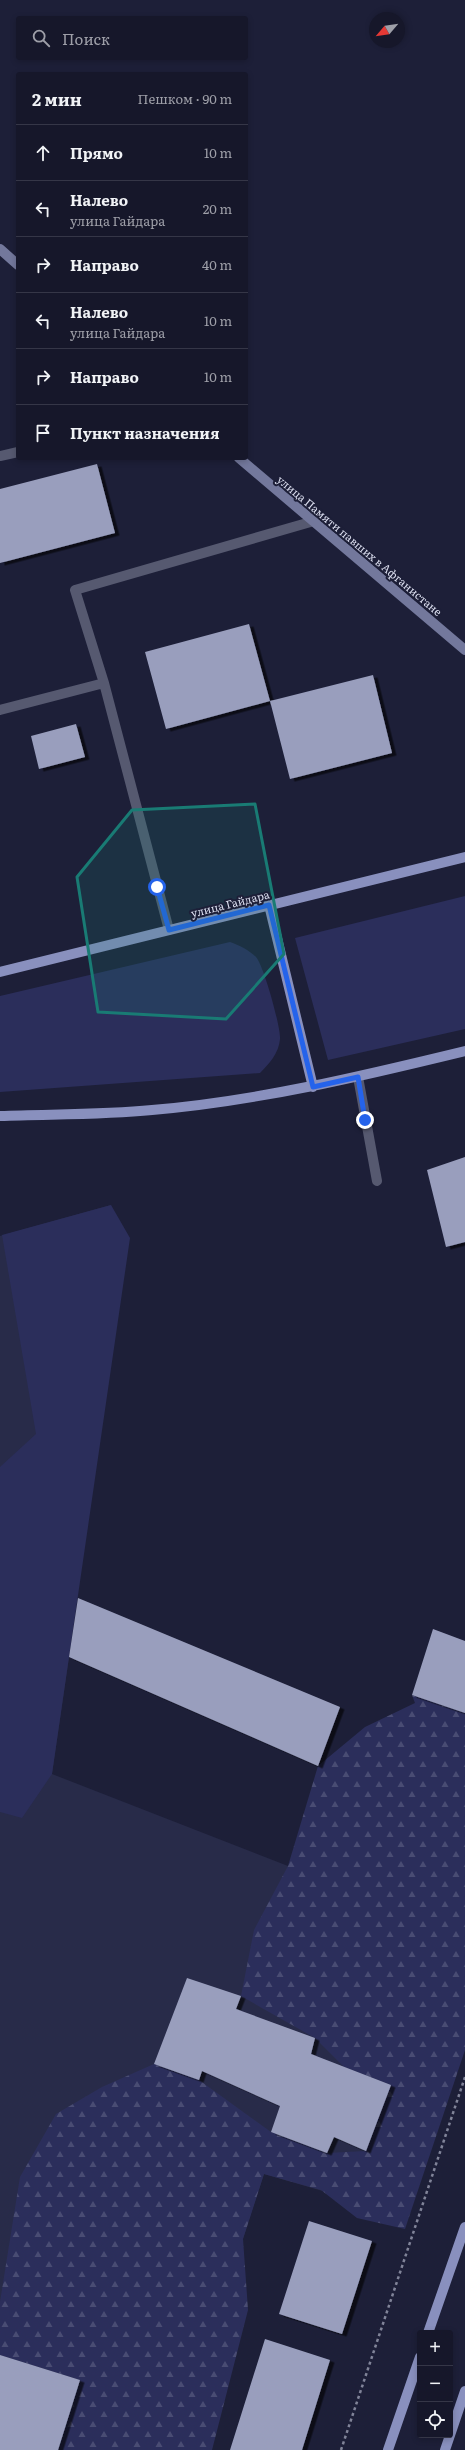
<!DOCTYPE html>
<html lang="ru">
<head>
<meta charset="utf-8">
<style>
	:root { --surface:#16172a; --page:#1f2032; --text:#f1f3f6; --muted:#9e9fa8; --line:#353647 }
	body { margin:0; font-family:Literata,serif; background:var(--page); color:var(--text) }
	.controls { position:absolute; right:12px; bottom:12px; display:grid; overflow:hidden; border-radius:4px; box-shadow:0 2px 6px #0003 }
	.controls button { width:36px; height:36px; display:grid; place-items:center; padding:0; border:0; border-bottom:1px solid var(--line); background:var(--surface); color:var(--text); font:20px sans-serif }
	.compass { position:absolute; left:369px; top:12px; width:36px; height:36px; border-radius:50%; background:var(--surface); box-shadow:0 2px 6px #0003; rotate:241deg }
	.stop { position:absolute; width:12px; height:12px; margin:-9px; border:3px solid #2563eb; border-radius:50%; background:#fff }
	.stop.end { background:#2563eb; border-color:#fff; box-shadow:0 1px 4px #0008 }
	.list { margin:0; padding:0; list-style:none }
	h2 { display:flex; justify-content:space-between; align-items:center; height:52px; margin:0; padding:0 16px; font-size:17px }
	h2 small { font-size:13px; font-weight:400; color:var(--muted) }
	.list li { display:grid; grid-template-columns:26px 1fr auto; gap:12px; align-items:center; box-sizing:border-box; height:56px; padding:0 16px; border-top:1px solid var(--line) }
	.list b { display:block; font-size:15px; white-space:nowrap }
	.list p { margin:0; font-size:13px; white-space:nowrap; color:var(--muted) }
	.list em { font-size:13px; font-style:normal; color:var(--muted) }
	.icon { flex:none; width:22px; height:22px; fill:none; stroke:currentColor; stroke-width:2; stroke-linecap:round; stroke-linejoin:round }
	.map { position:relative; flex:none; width:465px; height:2450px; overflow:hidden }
	.search { position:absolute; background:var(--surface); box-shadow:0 2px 6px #0003; left:16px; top:16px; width:232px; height:44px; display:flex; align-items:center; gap:10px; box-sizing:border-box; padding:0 14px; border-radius:4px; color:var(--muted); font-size:15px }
	.panel { position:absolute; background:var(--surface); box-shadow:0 2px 6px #0003; left:16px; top:72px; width:232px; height:388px; border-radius:4px }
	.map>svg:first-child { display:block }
	.built { fill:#282b49 }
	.grass { fill:#2b2e5b }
	.forest { fill:url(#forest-firs) }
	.building { fill:#999ebd; filter:url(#shadow) }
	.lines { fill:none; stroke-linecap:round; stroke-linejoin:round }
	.path { stroke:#818499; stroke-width:2.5; stroke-dasharray:3 3; stroke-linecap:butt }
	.lane { stroke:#565970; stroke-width:10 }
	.street { stroke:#565970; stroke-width:10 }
	.secondary { stroke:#73789c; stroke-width:10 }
	.primary { stroke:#8990be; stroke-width:10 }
	.route { stroke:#2563eb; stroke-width:5 }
	.marked { fill:#197b74; fill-opacity:0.2; stroke:#197b74; stroke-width:3; stroke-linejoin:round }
	.labels { text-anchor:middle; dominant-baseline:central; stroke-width:4; stroke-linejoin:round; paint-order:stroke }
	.street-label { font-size:11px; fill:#dcdff0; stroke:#1d1f38 }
</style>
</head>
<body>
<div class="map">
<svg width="465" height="2450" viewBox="0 0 465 2450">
	<defs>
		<pattern id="forest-firs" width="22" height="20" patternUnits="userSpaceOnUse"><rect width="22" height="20" fill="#2b2e5b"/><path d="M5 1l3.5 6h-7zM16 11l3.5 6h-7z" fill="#494c73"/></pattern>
		<filter id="shadow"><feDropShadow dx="4.5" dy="2.5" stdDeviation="0" flood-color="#0009"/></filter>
	</defs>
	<rect width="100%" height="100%" fill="#1d1f38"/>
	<path class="built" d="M111,1205L69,1657L52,1774L465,1935L398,2213L264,2174L174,2450H0V1236Z"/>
	<path class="grass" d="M465,896V1029L328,1060L295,938Z
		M230,942C239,945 249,950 256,957C264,966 281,1028 280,1039C279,1053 269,1064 260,1073L0,1092V996Z
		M111,1205L130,1238L52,1774L22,1818L0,1812V1467L36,1434L2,1235Z"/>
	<path class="forest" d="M412,1695L465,1713V2050L405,2229L357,2218L321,2190L264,2174L243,2239L248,2310L212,2450H58L80,2380L0,2355V2302L20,2177L56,2114L102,2087L154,2064L199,2080L271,2132L327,2153L366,2151L391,2085L344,2067L315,2038L241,1996L254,1930L288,1866L318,1766L365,1727L415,1703Z"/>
	<path class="building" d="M97,464L115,533L0,563V489Z
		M249,624L270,701L166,729L145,652Z
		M373,675L392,753L290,779L270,701Z
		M76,724L85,757L39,769L31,736Z
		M465,1157V1242L446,1247L427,1170Z
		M78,1598L340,1707L318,1766L69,1657Z
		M433,1629L465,1641V1713L412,1695Z
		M187,1978L241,1996L236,2009L315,2038L311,2054L391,2085L366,2151L334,2137L327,2153L271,2132L280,2106L202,2071L199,2080L154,2064Z
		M309,2221L372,2241L342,2334L279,2314Z
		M265,2339L330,2360L302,2450H230Z
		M0,2355L80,2380L58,2450H0Z"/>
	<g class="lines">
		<path class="path" d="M341,2450L465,2077"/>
		<path class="lane" d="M104,683L75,590L314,521
			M0,710L104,683L169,930
			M358,1077L377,1181"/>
		<path class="street" d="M0,456L18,452"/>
		<path class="secondary" d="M0,249L18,265
			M239,458L465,650"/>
		<path class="primary" d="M269,905L313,1087
			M0,972L465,857
			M0,1116C50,1114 102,1115 152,1110C258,1101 362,1076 465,1051
			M428,2333L465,2227
			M388,2450L420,2357
			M445,2450L465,2391"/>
	</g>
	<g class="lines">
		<path class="route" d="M157,887L169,930L269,905L313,1087L358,1077L365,1120"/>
	</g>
	<path class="marked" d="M255,804L284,954L226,1019L98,1012L77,877L132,810Z"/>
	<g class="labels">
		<g class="street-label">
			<text transform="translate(360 545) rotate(40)">улица Памяти павших в Афганистане</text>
			<text transform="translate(230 903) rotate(-14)">улица Гайдара</text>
		</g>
	</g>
</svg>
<div class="controls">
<button>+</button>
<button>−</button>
<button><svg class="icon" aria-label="locate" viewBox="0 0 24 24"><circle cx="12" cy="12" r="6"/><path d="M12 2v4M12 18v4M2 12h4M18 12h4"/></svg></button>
</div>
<svg class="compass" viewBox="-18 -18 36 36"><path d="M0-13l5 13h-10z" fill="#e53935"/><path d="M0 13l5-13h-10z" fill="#9e9fa8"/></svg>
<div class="stop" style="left:157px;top:887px"></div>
<div class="stop end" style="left:365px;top:1120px"></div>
<div class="search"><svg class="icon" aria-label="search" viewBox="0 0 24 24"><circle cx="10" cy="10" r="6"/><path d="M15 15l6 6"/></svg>Поиск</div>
<section class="panel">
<h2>2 мин<small>Пешком · 90 m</small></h2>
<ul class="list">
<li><svg class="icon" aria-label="ahead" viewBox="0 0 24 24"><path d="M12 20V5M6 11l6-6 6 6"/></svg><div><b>Прямо</b></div><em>10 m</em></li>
<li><svg class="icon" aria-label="left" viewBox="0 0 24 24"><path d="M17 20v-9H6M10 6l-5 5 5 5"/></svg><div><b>Налево</b><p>улица Гайдара</p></div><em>20 m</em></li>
<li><svg class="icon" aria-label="right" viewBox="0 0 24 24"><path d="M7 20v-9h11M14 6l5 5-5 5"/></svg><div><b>Направо</b></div><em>40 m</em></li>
<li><svg class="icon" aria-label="left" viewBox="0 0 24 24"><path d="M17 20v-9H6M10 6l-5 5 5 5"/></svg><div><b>Налево</b><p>улица Гайдара</p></div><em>10 m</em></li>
<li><svg class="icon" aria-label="right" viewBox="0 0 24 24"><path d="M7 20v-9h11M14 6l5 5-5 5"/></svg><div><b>Направо</b></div><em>10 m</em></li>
<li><svg class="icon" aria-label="arrive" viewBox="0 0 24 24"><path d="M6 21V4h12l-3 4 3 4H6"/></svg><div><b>Пункт назначения</b></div></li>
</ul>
</section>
</div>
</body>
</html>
